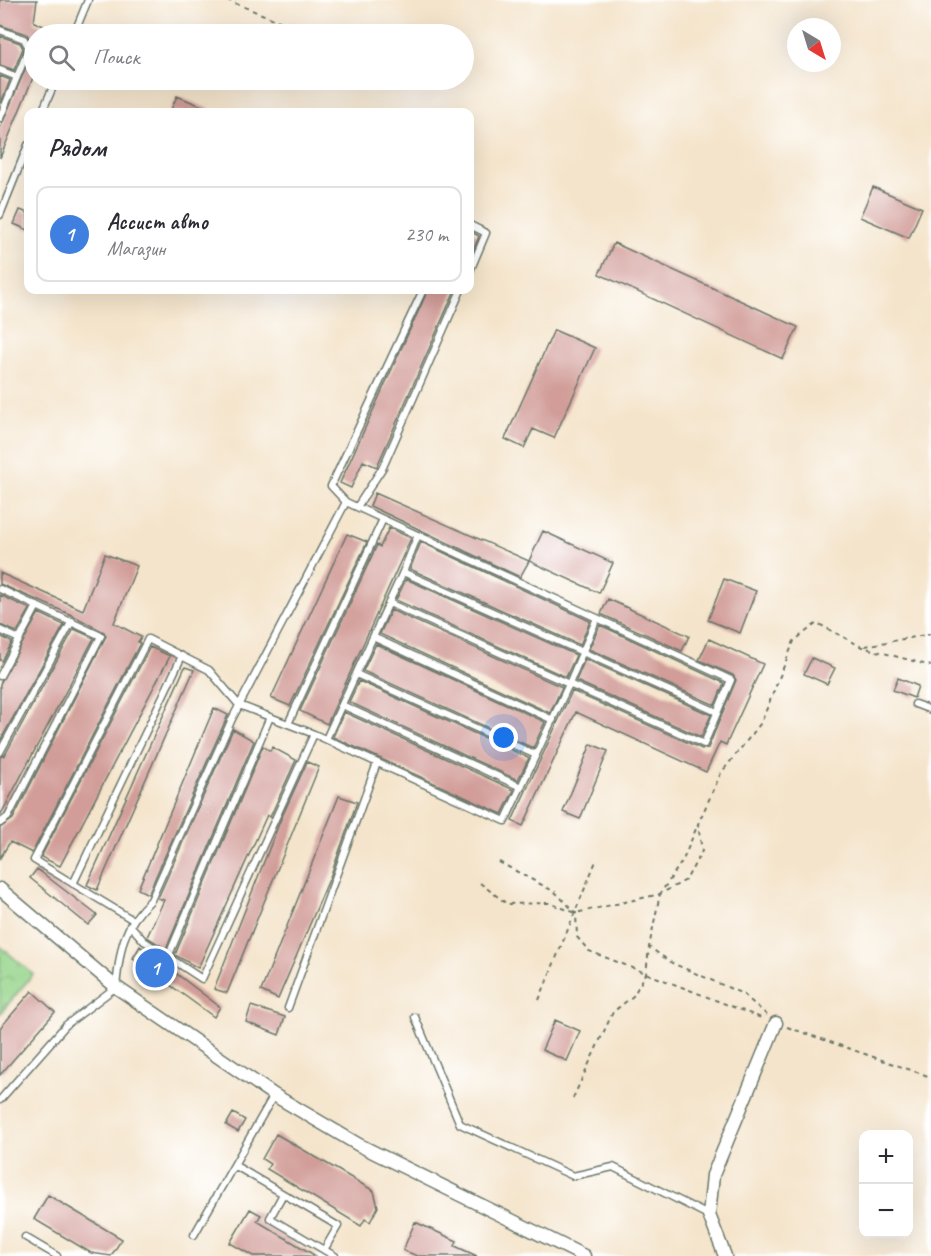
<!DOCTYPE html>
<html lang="ru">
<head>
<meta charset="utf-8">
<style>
	:root { --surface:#fff; --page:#f7f7f7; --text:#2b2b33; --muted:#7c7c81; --line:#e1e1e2; --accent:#1f6fb2 }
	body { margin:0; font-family:Caveat,sans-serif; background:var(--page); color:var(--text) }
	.controls { position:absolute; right:18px; bottom:18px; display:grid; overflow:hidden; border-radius:12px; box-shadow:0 6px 24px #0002 }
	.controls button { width:54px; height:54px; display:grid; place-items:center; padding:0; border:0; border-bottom:2px solid var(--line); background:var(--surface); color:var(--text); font:30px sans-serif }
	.compass { position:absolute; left:787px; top:18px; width:54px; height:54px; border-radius:50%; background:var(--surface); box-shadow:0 6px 24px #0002; rotate:142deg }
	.you { position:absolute; left:504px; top:738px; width:21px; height:21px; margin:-15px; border:4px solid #fff; border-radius:50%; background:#1a73e8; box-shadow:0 0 0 9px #1a73e833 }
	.badge { display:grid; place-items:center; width:39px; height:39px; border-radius:50%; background:var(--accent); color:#fff; font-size:20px; font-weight:700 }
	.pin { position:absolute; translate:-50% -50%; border:3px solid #fff; box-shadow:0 2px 6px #0006 }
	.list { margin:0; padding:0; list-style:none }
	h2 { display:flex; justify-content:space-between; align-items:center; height:78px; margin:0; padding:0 24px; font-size:26px }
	h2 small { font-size:20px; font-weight:400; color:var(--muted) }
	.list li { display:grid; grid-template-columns:39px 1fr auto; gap:18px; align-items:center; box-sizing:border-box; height:96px; margin:0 12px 12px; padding:0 12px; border:2px solid var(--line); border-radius:12px }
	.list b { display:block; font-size:22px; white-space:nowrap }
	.list p { margin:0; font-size:20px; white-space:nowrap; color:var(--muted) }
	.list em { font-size:20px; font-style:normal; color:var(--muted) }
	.icon { flex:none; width:33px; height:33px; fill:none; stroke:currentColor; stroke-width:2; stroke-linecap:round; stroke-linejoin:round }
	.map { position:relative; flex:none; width:931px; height:1256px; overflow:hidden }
	.search { position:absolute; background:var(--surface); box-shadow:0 6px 24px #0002; left:24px; top:24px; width:450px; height:66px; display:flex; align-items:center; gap:15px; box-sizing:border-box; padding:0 21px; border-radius:33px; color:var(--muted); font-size:22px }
	.panel { position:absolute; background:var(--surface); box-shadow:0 6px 24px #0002; left:24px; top:108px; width:450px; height:186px; border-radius:12px }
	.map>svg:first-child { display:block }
	.park { fill:url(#park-crowns); stroke:#5a885f; stroke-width:1.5 }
	.building { fill:#d29d99 }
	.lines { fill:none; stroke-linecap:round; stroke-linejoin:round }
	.lane-casing { stroke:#6a7769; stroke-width:9 }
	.street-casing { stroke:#6a7769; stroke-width:15 }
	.path { stroke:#6a7769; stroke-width:2; stroke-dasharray:4.5 4.5; stroke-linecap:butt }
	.lane { stroke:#fff; stroke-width:6 }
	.street { stroke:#fff; stroke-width:12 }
</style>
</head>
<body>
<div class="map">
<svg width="931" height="1256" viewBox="0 0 931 1256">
	<defs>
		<pattern id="park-crowns" width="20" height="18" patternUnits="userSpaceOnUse" patternTransform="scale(1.5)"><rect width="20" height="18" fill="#96d48a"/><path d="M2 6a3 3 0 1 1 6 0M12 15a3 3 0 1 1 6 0" fill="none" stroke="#7aad72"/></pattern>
	</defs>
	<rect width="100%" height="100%" fill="#fff"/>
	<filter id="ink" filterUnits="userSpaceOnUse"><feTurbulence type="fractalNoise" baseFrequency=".0167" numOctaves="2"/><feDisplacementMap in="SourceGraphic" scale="12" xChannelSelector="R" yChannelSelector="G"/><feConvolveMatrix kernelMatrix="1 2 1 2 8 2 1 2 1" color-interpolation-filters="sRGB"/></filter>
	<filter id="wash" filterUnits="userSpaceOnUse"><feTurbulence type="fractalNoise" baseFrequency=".008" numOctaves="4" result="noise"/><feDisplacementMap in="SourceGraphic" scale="24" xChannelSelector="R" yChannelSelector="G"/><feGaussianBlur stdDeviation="1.35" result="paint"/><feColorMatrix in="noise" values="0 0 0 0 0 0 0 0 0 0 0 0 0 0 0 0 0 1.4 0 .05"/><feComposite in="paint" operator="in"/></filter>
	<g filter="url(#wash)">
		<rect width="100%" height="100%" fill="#f4e4cb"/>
		<path class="park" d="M0,946L33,974L0,1014Z"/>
		<g id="blocks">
			<path class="building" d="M0,0H37L34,22L63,34H34V75L0,158V129L34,48L27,34L0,25Z
				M0,36L20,43L23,48L14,70L0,65Z
				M0,76L10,80L1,103H0Z
				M177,96L216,112H170Z
				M873,187L922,208L909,238L860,217Z
				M20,210L28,213V230L14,224Z
				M470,231L479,236L470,259Z
				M614,243L798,327L783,359L599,274Z
				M428,290H455L378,464L377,467L363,461L351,488L340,483Z
				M554,330L595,348L554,438L533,429L524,448L505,439Z
				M375,493L529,561L520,577L370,506Z
				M389,528L411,538L327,724L300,711L377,545L380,547Z
				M543,531L613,563L599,593L529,561Z
				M347,534L367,542L290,706L271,698Z
				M421,542L590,621L580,645L410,569Z
				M105,554L137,566L114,623L141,637L138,642L140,643L32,853L10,842L0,858V828L13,819L106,636L104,632L74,616L0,584V573L83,610Z
				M406,579L576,655L566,677L396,600Z
				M724,579L756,591L740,633L708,620Z
				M0,595L30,609L17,632L0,625Z
				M608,599L689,636L682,651L601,614Z
				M391,610L562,687L550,713L380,634Z
				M39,613L64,625L0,741V684Z
				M600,625L724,683L715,705L589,649Z
				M74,629L94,638L0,816V757L5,755Z
				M0,636L12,642L2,661L0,660Z
				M709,639L763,664L726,745L720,742L706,772L576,712L523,826L512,821L572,691L702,749L708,748L736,680L733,675L699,660Z
				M376,644L545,722L533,748L363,671Z
				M150,647L170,656L60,866L41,857Z
				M812,658L835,668L827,684L804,674Z
				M585,659L711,715L701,737L576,681Z
				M185,667L194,670L97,890L87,885Z
				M898,678L918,686L914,698L893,690Z
				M359,681L529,758L518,780L349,702Z
				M214,708L228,715L148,894L138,889Z
				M344,712L514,790L502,814L333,737Z
				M233,729L254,741L166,949L147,937L164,900L158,898Z
				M591,744L608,751L580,819L563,812Z
				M263,746L270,751L272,747L296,760L270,817L267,815L198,968L175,955Z
				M307,762L319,767L227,993L214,989L280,821Z
				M339,796L357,802L330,877L278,999L261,991Z
				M37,869L97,915L88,925L30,878Z
				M140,946L220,1007L214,1017L133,958Z
				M32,991L55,1012L0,1075V1028Z
				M251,1006L285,1017L279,1035L246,1022Z
				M555,1020L580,1031L567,1061L542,1050Z
				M233,1113L245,1120L238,1132L226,1125Z
				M276,1134L374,1191L378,1207L370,1222L365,1219L361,1226L267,1169L270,1164L262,1159Z
				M48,1195L122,1239L111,1256L91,1253L34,1219Z
				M250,1209L261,1215L257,1221L316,1256H253L230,1243Z
				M415,1222L457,1241L455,1246L477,1256H417L403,1250Z"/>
		</g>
	</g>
	<g filter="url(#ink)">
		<use href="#blocks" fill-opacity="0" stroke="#6a7769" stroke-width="1.5"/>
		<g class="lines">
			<defs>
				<path id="lane" d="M0,30L24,39L29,48L0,118
					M74,34L88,0
					M0,70L17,77
					M42,112L56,80
					M0,215L28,145
					M470,225L486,233L470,271
					M346,502L331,486L423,290
					M357,507L383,467L461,290
					M418,535L403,572L717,712
					M0,589L101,636L8,817L0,823
					M389,603L569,684L597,618
					M0,630L19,639
					M373,637L553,720
					M356,674L536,755
					M0,676L37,606
					M915,704L931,710
					M342,705L521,787
					M288,724L383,519
					M326,739L403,572
					M0,752L72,621
					M73,884L182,656
					M133,920L34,860L148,639L209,670L239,705L314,734
					M168,957L270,717
					M288,1008L377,763
					M415,1017L460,1124L573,1176L613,1167L708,1215
					M0,1100L66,1025L116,987C120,949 122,927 151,900L232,719L346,502L731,680L704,744L569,684L505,821L314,734L202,979L144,941L130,925
					M234,1165L338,1226L324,1250L270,1218L283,1194
					M194,1235L274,1095
					M25,1237L57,1256
					M324,1250L335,1256"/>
				<path id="street" d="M0,889L116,987L274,1095L359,1145L584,1256
					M725,1256L709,1215L713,1175L776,1023"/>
			</defs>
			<use href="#lane" class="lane-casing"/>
			<use href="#street" class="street-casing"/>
			<path class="path" d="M227,0L311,34
				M421,80L436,86
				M865,646L931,634
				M499,862L555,892L576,913L577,937L589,951L764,1019
				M480,883L507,904L549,903L576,913L660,894L683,860L698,824
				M539,1000L596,861
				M767,1015L743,994L672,963L649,947L660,894L686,880L702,851L698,824L721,773L761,723L794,641L817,623L862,647L931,666
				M787,1027L931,1077
				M573,1098L613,1012L633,996L646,974L649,947"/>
			<use href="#lane" class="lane"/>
			<use href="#street" class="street"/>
		</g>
	</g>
</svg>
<div class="controls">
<button>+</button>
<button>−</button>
</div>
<svg class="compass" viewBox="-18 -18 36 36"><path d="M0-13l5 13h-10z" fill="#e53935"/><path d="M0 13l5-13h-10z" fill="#7c7c81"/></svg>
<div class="you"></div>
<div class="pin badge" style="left:155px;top:968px;background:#3f7fe0">1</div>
<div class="search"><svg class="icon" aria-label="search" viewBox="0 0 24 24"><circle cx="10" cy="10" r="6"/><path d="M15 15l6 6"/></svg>Поиск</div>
<section class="panel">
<h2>Рядом<small></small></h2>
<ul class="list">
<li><span class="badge" style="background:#3f7fe0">1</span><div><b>Ассист авто</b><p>Магазин</p></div><em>230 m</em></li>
</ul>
</section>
</div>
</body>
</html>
